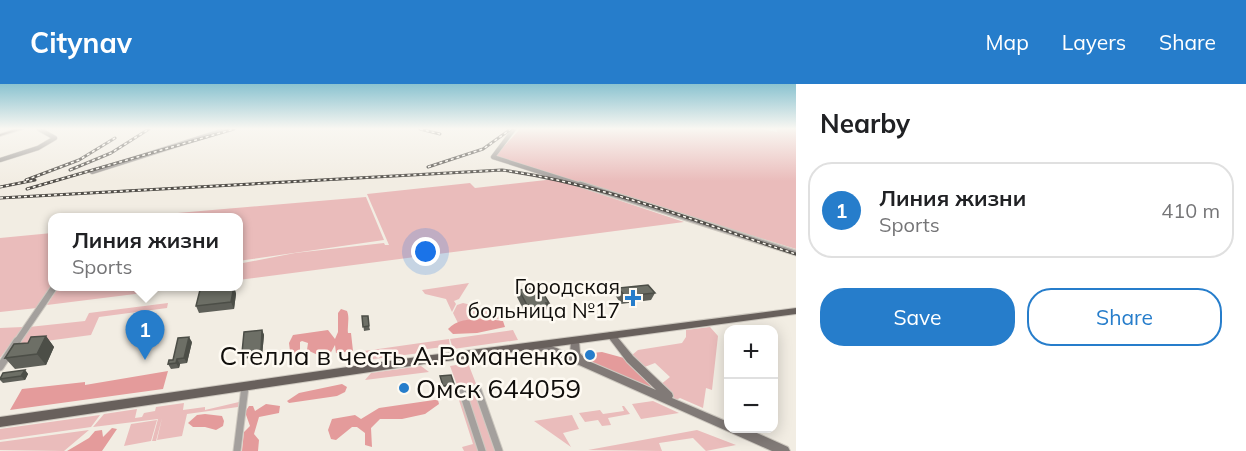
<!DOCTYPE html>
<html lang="en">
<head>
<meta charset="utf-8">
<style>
	:root { --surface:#fff; --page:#f2f2f2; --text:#202124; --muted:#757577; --line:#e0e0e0; --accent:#267dcb }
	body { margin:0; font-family:Mulish,sans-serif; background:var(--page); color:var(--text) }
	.controls { position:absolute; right:18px; bottom:18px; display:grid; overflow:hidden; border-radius:12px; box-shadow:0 3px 15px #0003 }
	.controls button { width:54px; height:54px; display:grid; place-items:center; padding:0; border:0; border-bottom:2px solid var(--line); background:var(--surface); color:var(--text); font:30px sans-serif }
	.you { position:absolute; left:426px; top:168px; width:21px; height:21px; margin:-15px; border:4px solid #fff; border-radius:50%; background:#1a73e8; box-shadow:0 0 0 9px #1a73e833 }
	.badge { display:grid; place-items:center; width:39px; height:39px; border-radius:50%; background:var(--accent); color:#fff; font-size:20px; font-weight:700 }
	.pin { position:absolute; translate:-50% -50px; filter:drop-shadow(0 2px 3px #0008) }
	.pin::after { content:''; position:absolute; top:32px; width:21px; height:18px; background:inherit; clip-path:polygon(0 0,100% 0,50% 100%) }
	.popup { position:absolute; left:48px; top:129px; width:195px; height:78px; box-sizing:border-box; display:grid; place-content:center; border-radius:12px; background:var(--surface); filter:drop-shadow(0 2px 4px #0005); font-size:20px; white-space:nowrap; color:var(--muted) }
	.popup b { font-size:22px; color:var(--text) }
	.popup::after { content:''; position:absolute; left:50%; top:100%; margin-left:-12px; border:12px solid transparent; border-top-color:var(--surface) }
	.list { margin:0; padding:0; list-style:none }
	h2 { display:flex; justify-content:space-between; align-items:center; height:78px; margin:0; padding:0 24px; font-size:26px }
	h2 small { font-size:20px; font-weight:400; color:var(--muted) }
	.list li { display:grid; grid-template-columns:39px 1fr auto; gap:18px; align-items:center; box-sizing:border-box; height:96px; margin:0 12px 12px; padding:0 12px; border:2px solid var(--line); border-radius:24px }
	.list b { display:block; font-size:22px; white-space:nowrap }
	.list p { margin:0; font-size:20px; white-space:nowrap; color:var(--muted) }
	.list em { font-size:20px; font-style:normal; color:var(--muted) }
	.actions { display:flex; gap:12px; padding:18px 24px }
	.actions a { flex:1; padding:14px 0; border:2px solid var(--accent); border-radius:24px; text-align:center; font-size:21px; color:var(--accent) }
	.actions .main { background:var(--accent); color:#fff }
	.map { position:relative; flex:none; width:796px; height:367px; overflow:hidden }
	header { display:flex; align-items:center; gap:36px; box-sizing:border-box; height:84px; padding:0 30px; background:var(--accent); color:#fff }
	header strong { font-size:28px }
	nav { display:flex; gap:33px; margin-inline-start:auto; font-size:21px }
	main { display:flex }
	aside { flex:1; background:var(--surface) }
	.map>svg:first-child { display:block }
	.green { fill:#eabcbb }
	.forest { fill:#e49b9b }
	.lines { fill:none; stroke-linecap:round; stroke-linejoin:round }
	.street-far3-casing { stroke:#cec9c0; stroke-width:5 }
	.street-far2-casing { stroke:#cec9c0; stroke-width:7 }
	.street-far1-casing { stroke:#cec9c0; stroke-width:8 }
	.street-casing { stroke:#cec9c0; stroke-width:9 }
	.secondary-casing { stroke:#cec9c0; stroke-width:2 }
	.primary-casing { stroke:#cec9c0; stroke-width:2 }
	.street-far3 { stroke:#a4a09d; stroke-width:4 }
	.street-far2 { stroke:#a4a09d; stroke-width:4.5 }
	.street-far1 { stroke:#a4a09d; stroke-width:6 }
	.street { stroke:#a4a09d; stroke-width:7 }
	.secondary { fill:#817a77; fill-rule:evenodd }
	.primary { fill:#68605c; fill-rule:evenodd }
	.rail-casing { stroke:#504d48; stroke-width:3 }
	.rail { stroke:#fefaf2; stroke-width:1.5; stroke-dasharray:3; stroke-linecap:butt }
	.wall { fill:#5e5f58 }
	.shaded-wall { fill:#4c4e47 }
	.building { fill:#6d6f66; stroke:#4c4e47; stroke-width:1.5 }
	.poi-dot { fill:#267dcb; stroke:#fefaf2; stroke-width:2 }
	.labels { text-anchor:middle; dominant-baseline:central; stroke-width:5; stroke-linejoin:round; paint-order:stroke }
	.poi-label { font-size:21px; fill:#100e0b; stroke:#fefaf2; text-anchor:end }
	.near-poi-label { font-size:26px; fill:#100e0b; stroke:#fefaf2; text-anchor:end }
</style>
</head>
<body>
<header>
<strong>Citynav</strong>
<nav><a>Map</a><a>Layers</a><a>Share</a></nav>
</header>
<main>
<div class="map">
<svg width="796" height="367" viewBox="0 0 796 367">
	<rect width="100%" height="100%" fill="#f2ede3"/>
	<path class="green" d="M520,45H762L777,48V45H796V165L498,74L496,71Z
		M555,95L684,138L238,196V180L295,169L384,159L385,161H389L367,110L470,99L475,104Z
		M366,113L384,156L238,177V134L131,133Z
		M52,149V203L37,224L0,228V154Z
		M469,199L459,215L454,217L456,220L452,228L446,215L425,210L422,206Z
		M74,203H191L47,221L57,205Z
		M168,219L167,224L99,233L91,251L16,261L29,243L85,237L89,229Z
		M463,219L497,227L502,235L467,236L458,239L453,229L457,221Z
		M23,243L0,274V244Z
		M710,243L718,252L712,306L706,304L703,324L680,314L676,316L660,301L670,293L655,279L642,284L632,271L638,266L682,259L686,253V246Z
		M513,246L518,256L453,265L450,255Z
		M449,255L450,262L420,266V269L358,277L357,268Z
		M468,279L502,367H464L462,363L473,360L457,310L460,309L450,282Z
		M421,282L429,288L365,296L371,289Z
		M653,317L679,329L641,335L632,320Z
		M239,318L238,323L187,330L182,352L157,356L162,334L156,357H152L158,335L93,343L104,330L137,325L135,334L142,333L144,329L155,327L156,323L184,319L183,326L205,323V326Z
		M622,322H624L630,330L608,334L611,341L602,342L598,336L585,338L579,329L600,326L603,330L624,327Z
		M100,331L91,343L0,356V345Z
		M572,331L579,345L563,349L571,363L534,337Z
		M157,336L151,357L124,362L131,340Z
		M89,346L64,367L0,366V358Z
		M697,346L736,361L706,367L693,354L659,359L662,367L588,366Z"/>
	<path class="forest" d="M341,225L347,227C350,234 347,242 348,249H351L353,267L336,269L335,261L330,270L320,272L307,266L308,259L302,257L300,258V274L291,275L289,259L293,251L328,246L335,255L338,248V229Z
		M488,235L503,237L505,243L477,249L453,250L448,245C458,234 474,235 488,235Z
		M602,268L624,274L655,306L586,278L580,271L591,275V269Z
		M168,287L163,305L10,326L22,305L85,298V301Z
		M342,300L347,303L345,308L337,312L289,319L287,317L299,309Z
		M434,316H438L439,320L425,330L402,335H380L371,344L372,363L365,361V349L357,343H352L336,356L331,355L328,346L332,335L355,331L361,335L379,324Z
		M266,320L280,322L279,329L259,333L254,350L259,356L258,367H242L244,348L250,342L245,328L249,322H253L255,327Z
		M205,330L222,332L224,337L223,342L216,346L205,343H193L188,339L197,331Z
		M112,344L117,345L102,367H67L89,354L95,347L102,346L103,353Z"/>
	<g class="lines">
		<defs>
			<path id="street-far3" d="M514,45L493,73L584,102
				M0,76L38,64L55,54L39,45
				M92,88L228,45"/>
			<path id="street-far2" d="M580,100L796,169"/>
			<path id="street-far1" d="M16,259L55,202"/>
			<path id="street" d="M0,283L17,257
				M477,304L499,367
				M462,306L482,367
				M237,367L245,303"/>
			<path id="secondary" d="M15,45H23L0,52V50Z
				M611,248L614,249L633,272L672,309L673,312L672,314L728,338V344H746L788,363L790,367H772L579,281L548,268L529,266L527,263L529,260C544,258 557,264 570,270L571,256L572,254L575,253L578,254L579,256L580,269L586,276L656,306L627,278L608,253L607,251L608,249Z"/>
			<path id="primary" d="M796,224V230L424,280L0,343V333L424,272Z"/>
		</defs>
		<use href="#street-far3" class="street-far3-casing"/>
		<use href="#street-far2" class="street-far2-casing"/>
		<use href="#street-far1" class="street-far1-casing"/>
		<use href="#street" class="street-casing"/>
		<use href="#secondary" class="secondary-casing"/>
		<use href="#primary" class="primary-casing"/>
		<use href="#street-far3" class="street-far3"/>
		<use href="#street-far2" class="street-far2"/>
		<use href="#street-far1" class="street-far1"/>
		<use href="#street" class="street"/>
		<use href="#secondary" class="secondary"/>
		<use href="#primary" class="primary"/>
		<defs>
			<path id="rail" d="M420,45L440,50
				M428,83L483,65L511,45
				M70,86L111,69L149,45
				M26,96L79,76L115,54
				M0,103L35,96
				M27,105L234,45
				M0,114L502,86C603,100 699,139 796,170"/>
		</defs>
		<use href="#rail" class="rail-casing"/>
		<use href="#rail" class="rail"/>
	</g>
	<path class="wall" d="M234,202L236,210L234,225L199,229L196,222Z
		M618,204L655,209L651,216L621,220L615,211Z
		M519,206L549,219L545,229L532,231L530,228L525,229L517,213Z
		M362,232L369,242L370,246L364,247Z
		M262,246L264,251L262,272L244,275L242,269Z
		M46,252L54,263L46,281L15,285L5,274L28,259Z
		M192,258L187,279L180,280L179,284L171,285L168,280Z
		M25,286L28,290L25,296L3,299L0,296V293Z
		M440,292L454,300V302L443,303Z"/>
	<path class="shaded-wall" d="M234,202L236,210L234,225L231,218Z
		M262,246L264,251L262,272L261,267Z
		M46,252L54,263L46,281L37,270Z
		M189,253L192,258L187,279L184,274Z
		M177,275L180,280L179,284L176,279Z
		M25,286L28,290L25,296L21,292Z"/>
	<path class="building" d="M648,201L655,209L625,212L618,204Z
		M234,202L231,218L196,222L200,206Z
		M540,204L549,219H546L548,222L534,224L532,221H527L519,206Z
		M362,232H368L369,242L363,243Z
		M262,246L261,267L242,269L244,248Z
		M46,252L37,270L5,274L14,260L28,259L31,253Z
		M189,253L184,274L177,275L176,279L168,280L169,276H173L178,254Z
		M25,286L21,292L0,295L3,289Z
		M451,291L454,300L443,302L440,292Z"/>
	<linearGradient id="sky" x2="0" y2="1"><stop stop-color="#8bc3d0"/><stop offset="0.46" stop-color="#f9f7f2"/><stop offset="1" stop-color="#f9f7f2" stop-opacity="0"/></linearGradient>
	<rect width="796" height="97" fill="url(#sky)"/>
	<g class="poi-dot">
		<path d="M630 205h6v6h6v6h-6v6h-6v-6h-6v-6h6z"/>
		<circle cx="590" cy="271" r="6"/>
		<circle cx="404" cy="304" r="6"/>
	</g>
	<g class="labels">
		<g class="poi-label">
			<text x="620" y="202">Городская<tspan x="620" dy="24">больница №17</tspan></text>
		</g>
		<g class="near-poi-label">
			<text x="578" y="271">Стелла в честь А.Романенко</text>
			<text x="416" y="304" text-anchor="start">Омск 644059</text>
		</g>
	</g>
</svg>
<div class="controls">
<button>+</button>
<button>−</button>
</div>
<div class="you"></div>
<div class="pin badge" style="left:145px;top:276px">1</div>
<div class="popup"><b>Линия жизни</b>Sports</div>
</div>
<aside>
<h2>Nearby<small></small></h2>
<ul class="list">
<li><span class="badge">1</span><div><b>Линия жизни</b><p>Sports</p></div><em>410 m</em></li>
</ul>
<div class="actions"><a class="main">Save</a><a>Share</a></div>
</aside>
</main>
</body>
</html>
